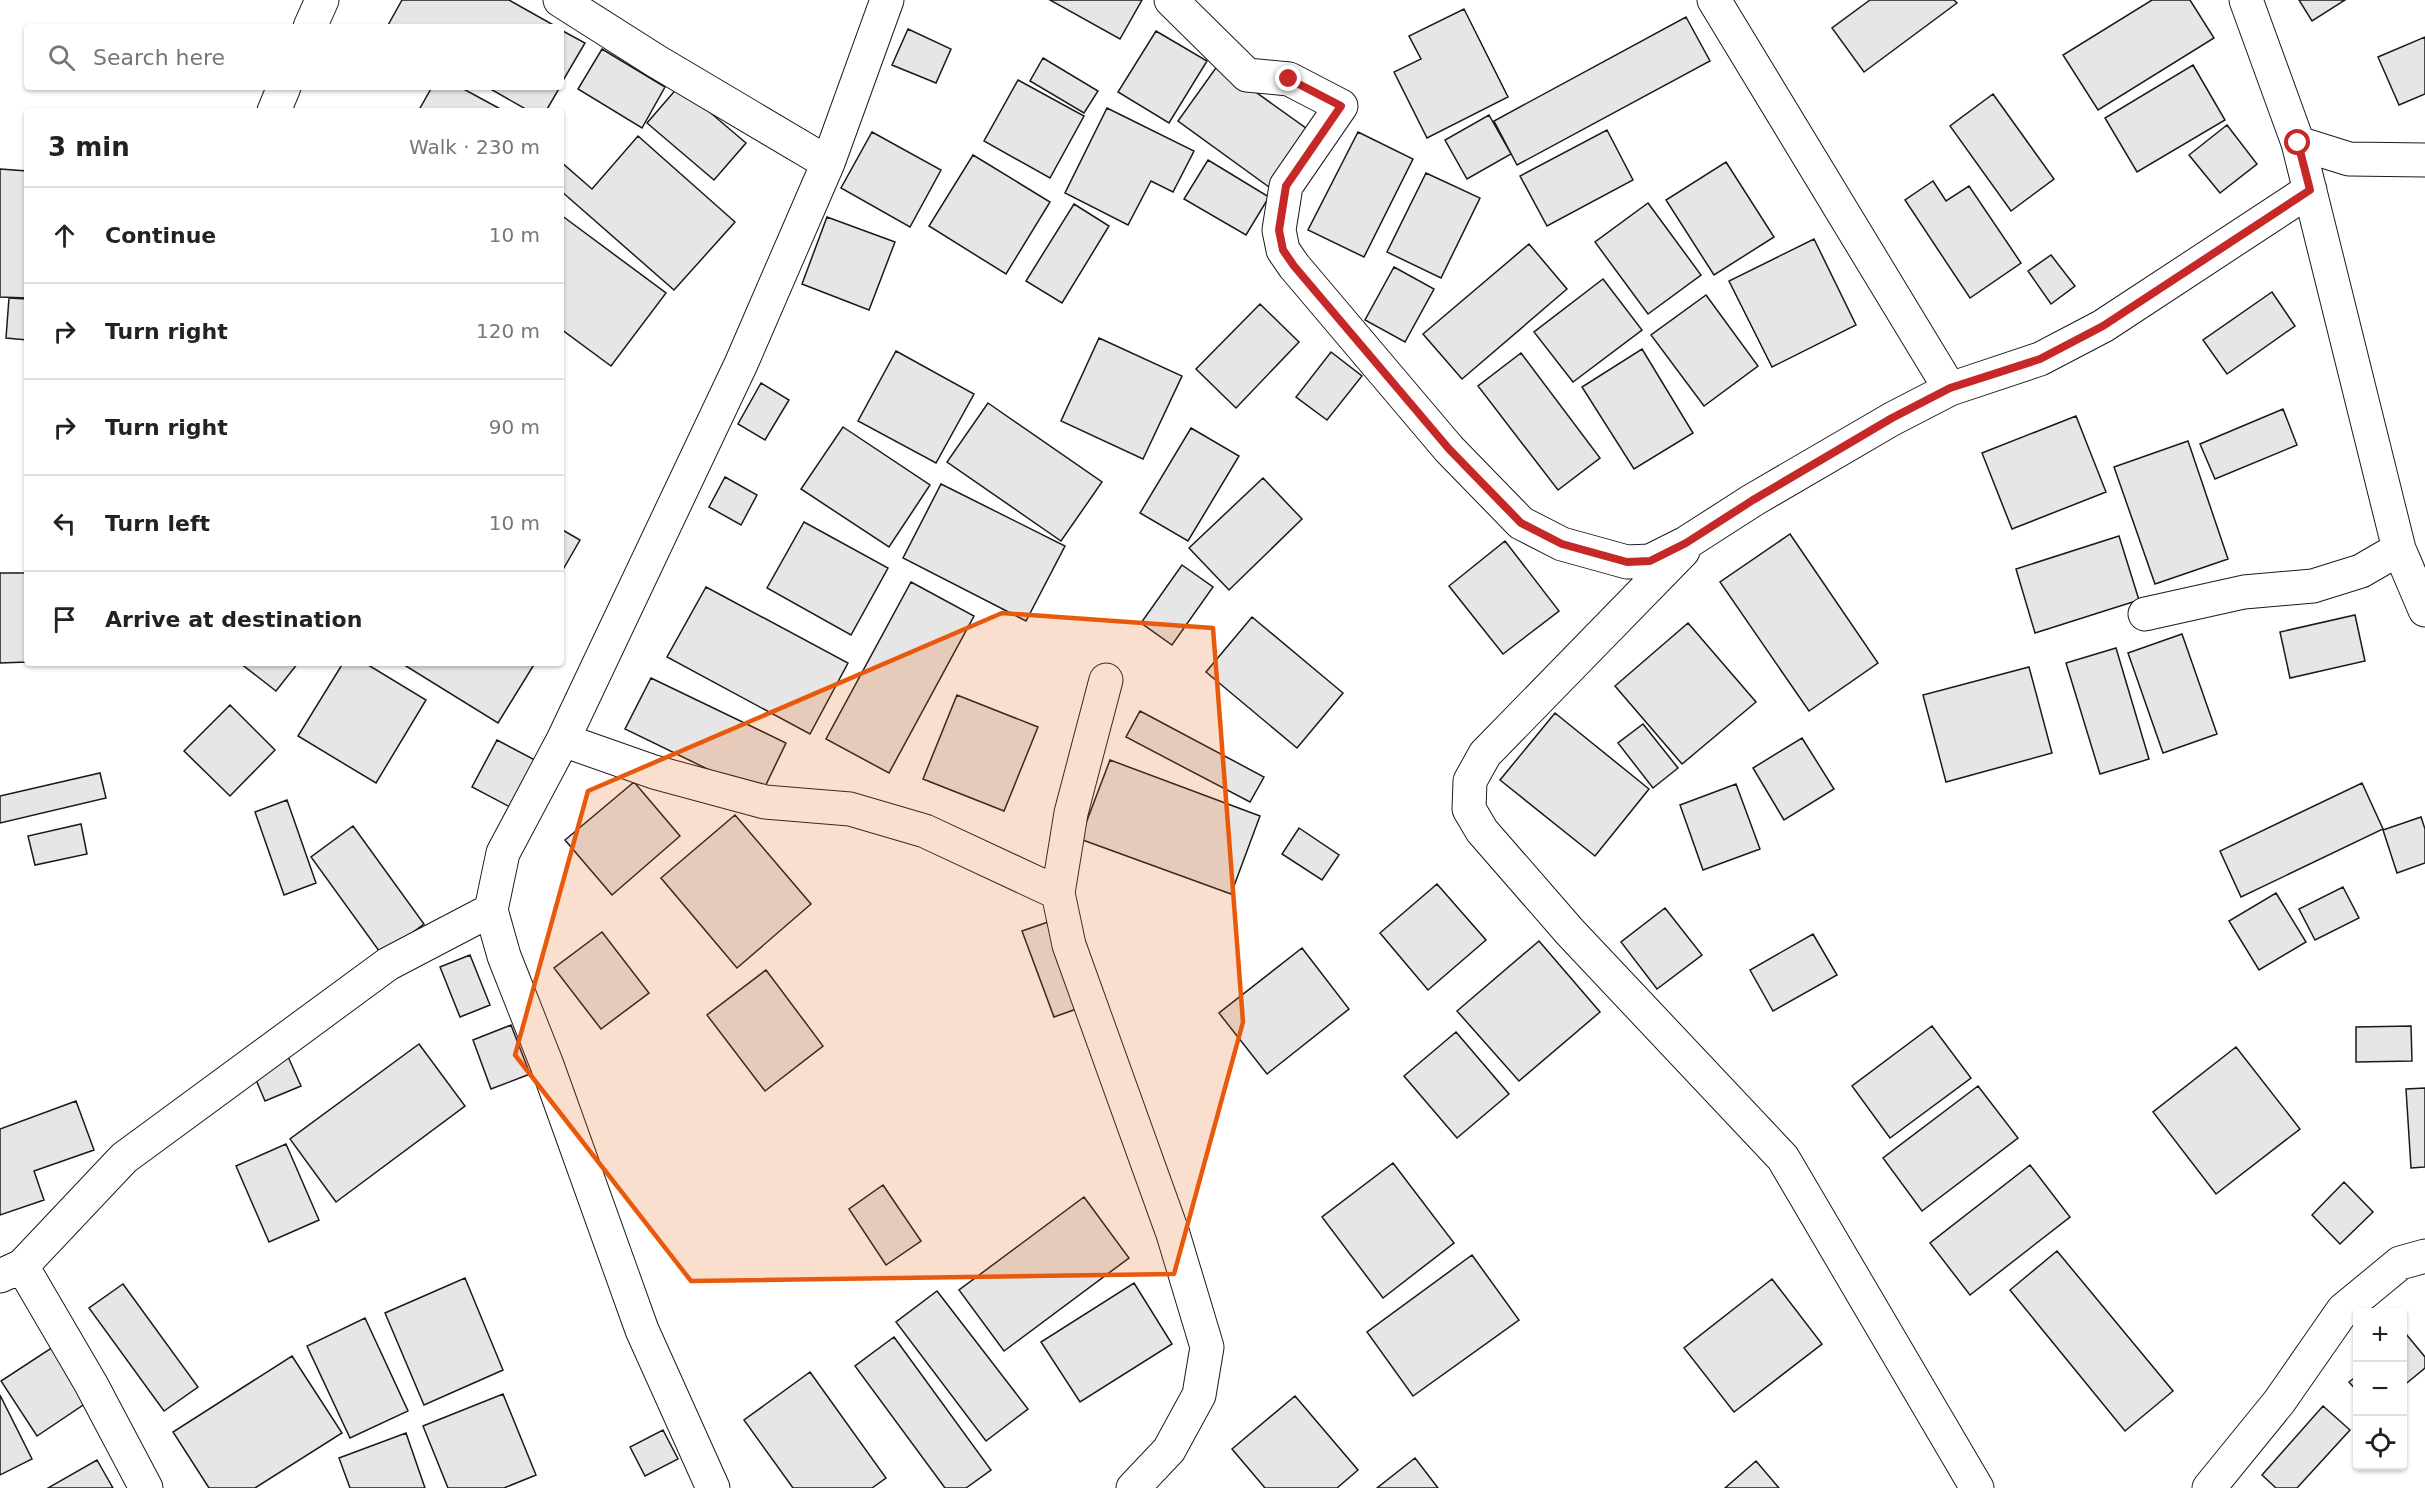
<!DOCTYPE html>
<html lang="en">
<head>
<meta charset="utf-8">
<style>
	:root { --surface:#fff; --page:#f2f2f2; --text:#222; --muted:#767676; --line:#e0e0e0 }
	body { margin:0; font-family:"DejaVu Sans",sans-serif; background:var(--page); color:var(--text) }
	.controls { position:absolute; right:18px; bottom:18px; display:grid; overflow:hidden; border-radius:6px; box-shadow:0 2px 4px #0004 }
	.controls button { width:54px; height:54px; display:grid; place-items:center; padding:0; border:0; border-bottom:2px solid var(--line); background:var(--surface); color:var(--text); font:30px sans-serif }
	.stop { position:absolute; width:18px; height:18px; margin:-14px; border:4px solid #c62828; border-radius:50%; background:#fff }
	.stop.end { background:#c62828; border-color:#fff; box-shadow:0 2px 6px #0008 }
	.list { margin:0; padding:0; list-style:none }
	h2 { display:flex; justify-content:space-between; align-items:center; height:78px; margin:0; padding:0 24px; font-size:26px }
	h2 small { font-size:20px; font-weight:400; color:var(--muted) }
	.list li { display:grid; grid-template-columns:39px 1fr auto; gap:18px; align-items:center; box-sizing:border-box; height:96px; padding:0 24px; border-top:2px solid var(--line) }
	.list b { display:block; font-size:22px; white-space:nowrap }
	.list em { font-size:20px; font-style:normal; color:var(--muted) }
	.icon { flex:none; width:33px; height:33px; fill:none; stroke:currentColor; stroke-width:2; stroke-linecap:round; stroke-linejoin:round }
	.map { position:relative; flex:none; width:2425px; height:1488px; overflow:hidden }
	.search { position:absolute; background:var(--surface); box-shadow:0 2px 4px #0004; left:24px; top:24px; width:540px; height:66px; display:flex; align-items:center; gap:15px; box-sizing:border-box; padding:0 21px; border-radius:6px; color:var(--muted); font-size:22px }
	.panel { position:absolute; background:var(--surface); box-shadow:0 2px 4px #0004; left:24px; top:108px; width:540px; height:558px; border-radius:6px }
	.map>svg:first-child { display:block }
	.building { fill:#e6e6e6; stroke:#1a1a1a; stroke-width:1.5 }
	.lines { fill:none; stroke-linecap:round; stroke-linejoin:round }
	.minor-casing { stroke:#1a1a1a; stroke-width:35 }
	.minor { stroke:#fff; stroke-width:33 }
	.route { stroke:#c62828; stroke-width:8 }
	.marked { fill:#e8590c; fill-opacity:0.2; stroke:#e8590c; stroke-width:4.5; stroke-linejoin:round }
</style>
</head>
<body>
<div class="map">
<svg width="2425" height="1488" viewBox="0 0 2425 1488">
	<rect width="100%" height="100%" fill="#fff"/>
	<path class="building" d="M402,0H509L557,27H387Z
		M1050,0H1142L1120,39Z
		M1870,0H1954L1957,3L1864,72L1832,28Z
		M2152,0H2190L2214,38L2098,110L2063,55Z
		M2299,0H2345L2312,21Z
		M1464,9L1508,97L1427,138L1394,72L1421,59L1409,36Z
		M1686,17L1710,61L1517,165L1494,121Z
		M908,29L951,49L936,83L892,65Z
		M561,30L585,43L561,84Z
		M1156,31L1207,61L1169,123L1118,92Z
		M2425,37V94L2399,105L2378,57Z
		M602,49L665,87L642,128L578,89Z
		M1043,58L1098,91L1084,113L1030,81Z
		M1218,65L1310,131L1269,187L1178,121Z
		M2193,65L2225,120L2137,172L2105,118Z
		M1018,80L1084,116L1050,178L984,141Z
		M679,86L746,143L714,180L647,123Z
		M432,87H460L504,111H421L419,110Z
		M487,87H560L546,111H529Z
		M1993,94L2054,179L2011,211L1950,126Z
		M1107,108L1194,151L1173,192L1151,181L1128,225L1065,193Z
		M1489,115L1511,154L1467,179L1445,140Z
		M2227,125L2257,164L2220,193L2189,155Z
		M1607,130L1633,180L1547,226L1520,176Z
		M872,132L941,170L910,227L841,188Z
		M1358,132L1413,159L1364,257L1308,230Z
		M638,136L735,222L674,290L561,191V162L592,189Z
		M973,155L1050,202L1006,274L929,226Z
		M1208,160L1269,197L1246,235L1184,199Z
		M1726,162L1774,237L1714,275L1666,200Z
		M0,169L27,171V298L0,297Z
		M1426,173L1480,198L1441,278L1387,252Z
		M1933,181L1946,201L1969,186L2021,263L1970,298L1905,200Z
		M1648,203L1701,275L1648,314L1595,242Z
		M1074,204L1109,226L1062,303L1026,281Z
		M561,215L666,293L611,366L561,329Z
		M827,217L895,242L869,310L802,284Z
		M1814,239L1856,325L1772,367L1729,281Z
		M1529,244L1567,289L1462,379L1423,334Z
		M2051,255L2075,286L2051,304L2028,271Z
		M1394,267L1434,289L1405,342L1365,320Z
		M1603,279L1642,330L1573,382L1534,332Z
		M2272,292L2295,326L2227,374L2203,340Z
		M1706,295L1758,366L1704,406L1651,335Z
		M9,298L27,299V340L6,338Z
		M1260,304L1299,342L1236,408L1196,369Z
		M1099,338L1182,376L1143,459L1061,421Z
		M1642,349L1693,433L1634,469L1582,387Z
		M896,351L974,394L936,463L858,421Z
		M1331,352L1362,376L1327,420L1296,397Z
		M1521,353L1600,458L1558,490L1478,386Z
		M761,383L789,400L765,440L738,424Z
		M988,403L1102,482L1061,541L947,462Z
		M2283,409L2297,445L2215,479L2200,444Z
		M2076,416L2106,492L2012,529L1982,453Z
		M843,427L930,485L889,547L801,489Z
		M1191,428L1239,456L1188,541L1140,513Z
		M2188,441L2228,559L2155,584L2114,467Z
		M725,477L757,495L741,525L709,507Z
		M1263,478L1302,519L1229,590L1189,548Z
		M941,484L1065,546L1026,621L903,558Z
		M804,522L888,568L851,635L767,588Z
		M561,529L580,540L561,573Z
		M1790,534L1878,663L1809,711L1720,582Z
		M2119,536L2139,600L2035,633L2016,569Z
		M1505,541L1559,611L1503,654L1449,586Z
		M1182,565L1213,587L1172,645L1141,623Z
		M0,573H27V662L0,663Z
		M911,582L974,616L889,773L826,739Z
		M706,587L848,663L810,734L667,657Z
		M2355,615L2365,661L2290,678L2280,632Z
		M1252,617L1343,693L1297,748L1206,672Z
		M1688,623L1756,702L1682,764L1615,686Z
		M2182,634L2217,734L2163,753L2128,653Z
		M2116,648L2149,759L2100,774L2066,663Z
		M240,663H298L276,691Z
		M343,663H365L426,700L376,783L298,736Z
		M401,663H535L498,723Z
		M2029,667L2052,753L1946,782L1923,695Z
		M651,678L786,743L761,795L625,729Z
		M957,695L1038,727L1004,811L923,779Z
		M230,705L275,750L230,796L184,751Z
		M1140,711L1264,777L1250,802L1126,737Z
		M1555,713L1649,789L1595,856L1500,780Z
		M1643,724L1678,768L1653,788L1618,743Z
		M1802,738L1834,789L1784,820L1753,768Z
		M497,740L535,760L510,807L472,787Z
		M1110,760L1260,816L1231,894L1080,839Z
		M100,773L106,798L0,823V796Z
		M634,782L680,836L612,895L565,840Z
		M2362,783L2383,829L2241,897L2220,851Z
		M1736,784L1760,849L1703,870L1680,805Z
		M287,800L316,883L284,895L255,812Z
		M735,815L811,904L737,968L661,878Z
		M2421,817L2425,829V863L2397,873L2383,830Z
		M81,824L87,854L35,865L28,836Z
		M353,826L424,924L382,955L311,857Z
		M1299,828L1339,855L1322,880L1282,854Z
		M1437,884L1486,940L1428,990L1380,933Z
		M2343,887L2359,918L2315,940L2299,909Z
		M2276,893L2306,942L2259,970L2229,921Z
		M1665,908L1702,955L1657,989L1621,942Z
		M1051,921L1082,1007L1054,1017L1022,931Z
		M602,932L649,993L601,1029L554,968Z
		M1813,934L1837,975L1773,1011L1750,970Z
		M1539,941L1600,1012L1519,1081L1457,1011Z
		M1302,948L1349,1009L1267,1074L1219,1013Z
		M470,955L490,1005L460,1017L440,967Z
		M766,970L823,1046L765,1091L707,1015Z
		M511,1025L530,1074L491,1089L473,1040Z
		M1932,1026L1971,1078L1890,1138L1852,1086Z
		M2411,1026L2412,1061L2356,1062V1027Z
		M1456,1032L1509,1094L1457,1138L1404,1076Z
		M419,1044L465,1106L336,1202L290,1139Z
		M2236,1047L2300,1129L2216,1194L2153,1112Z
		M286,1052L301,1086L265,1101L251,1068Z
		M1978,1086L2018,1138L1922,1211L1883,1158Z
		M2425,1088V1167L2411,1168L2406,1089Z
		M76,1101L94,1150L34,1171L44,1200L0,1215V1129Z
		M286,1144L319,1220L269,1242L236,1166Z
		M1393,1163L1454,1243L1383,1298L1322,1217Z
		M2030,1165L2070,1217L1970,1295L1930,1243Z
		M2344,1182L2373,1212L2340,1244L2312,1215Z
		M883,1185L921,1241L886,1265L849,1209Z
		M1084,1197L1129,1258L1004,1351L959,1290Z
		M2057,1251L2173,1391L2125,1431L2010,1290Z
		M1472,1255L1519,1320L1413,1396L1367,1332Z
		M465,1278L503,1370L424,1405L385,1313Z
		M1772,1279L1822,1344L1734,1412L1684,1348Z
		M1134,1283L1172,1344L1080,1402L1041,1342Z
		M123,1284L198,1387L164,1411L89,1308Z
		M937,1291L1028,1409L986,1441L896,1322Z
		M365,1318L408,1411L350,1438L307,1346Z
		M2406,1334L2425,1357V1368L2402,1387V1337Z
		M894,1337L991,1470L966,1488H945L855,1366Z
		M56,1345L92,1399L37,1436L1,1381Z
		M292,1356L342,1433L255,1488H209L173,1432Z
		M810,1372L886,1478L872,1488H793L744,1420Z
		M2358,1375V1392L2349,1382Z
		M503,1394L536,1475L504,1488H448L423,1426Z
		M0,1395L32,1459L0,1475Z
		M1295,1396L1358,1470L1337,1488H1265L1232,1449Z
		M2323,1406L2350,1430L2297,1488H2276L2262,1475Z
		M663,1430L678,1459L645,1476L630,1447Z
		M406,1433L425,1488H350L339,1458Z
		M1415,1458L1438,1488H1377Z
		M97,1460L113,1488H48Z
		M1756,1461L1779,1488H1725Z"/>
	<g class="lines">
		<defs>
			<path id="minor" d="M560,0L656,61L828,163
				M1171,0L1247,75L1289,79L1341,106L1286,186L1279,230L1283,250L1294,266L1449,449L1521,523L1562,544L1627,562L1650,561L1686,543L1753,500L1892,419L1950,389L2040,359L2103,326L2310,190
				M1714,0L1950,389
				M2246,0L2298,143L2399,549L2425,610
				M310,27L322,0
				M274,111L284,87
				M2298,143L2349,159L2425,160
				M1683,551L1485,754L1470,781L1469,809L1482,831L1570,932L1783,1158L1977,1488
				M2145,614L2244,592L2313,586L2361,571L2399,549
				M1106,680L1071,813L1058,893L1069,945L1173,1234L1207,1347L1199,1395L1169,1450L1133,1488
				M563,740L654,772L765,802L850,809L925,831L1058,893
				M22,1266L91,1384L146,1488
				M0,1276L22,1266L124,1158L388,964L491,910
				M713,1488L642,1330L547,1065L504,956L491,910L503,853L563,740L741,364L828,163L887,0
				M2209,1488L2279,1402L2343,1310L2400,1263L2425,1256"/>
		</defs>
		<use href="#minor" class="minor-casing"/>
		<use href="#minor" class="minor"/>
	</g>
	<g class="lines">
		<path class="route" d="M1289,79L1341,106L1286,186L1279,230L1283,250L1294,266L1449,449L1521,523L1562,544L1627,562L1650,561L1686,543L1753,500L1892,418L1950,388L2040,359L2103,326L2310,190L2298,143"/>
	</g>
	<path class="marked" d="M1002,613L1213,628L1243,1022L1174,1274L691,1281L515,1055L588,791Z"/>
</svg>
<div class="controls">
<button>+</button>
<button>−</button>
<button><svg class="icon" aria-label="locate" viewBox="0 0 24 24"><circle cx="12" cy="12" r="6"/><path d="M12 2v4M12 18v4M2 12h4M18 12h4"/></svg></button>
</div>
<div class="stop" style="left:2298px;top:143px"></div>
<div class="stop end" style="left:1289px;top:79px"></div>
<div class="search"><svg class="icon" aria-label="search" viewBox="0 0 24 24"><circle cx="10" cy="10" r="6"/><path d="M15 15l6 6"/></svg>Search here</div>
<section class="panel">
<h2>3 min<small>Walk · 230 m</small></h2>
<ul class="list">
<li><svg class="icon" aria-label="ahead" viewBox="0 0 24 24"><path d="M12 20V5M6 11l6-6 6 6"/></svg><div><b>Continue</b></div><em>10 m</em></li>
<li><svg class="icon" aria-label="right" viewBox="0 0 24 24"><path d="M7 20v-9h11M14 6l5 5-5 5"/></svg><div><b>Turn right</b></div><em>120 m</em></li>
<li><svg class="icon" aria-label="right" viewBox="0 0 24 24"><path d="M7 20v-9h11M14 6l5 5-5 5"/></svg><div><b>Turn right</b></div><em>90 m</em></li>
<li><svg class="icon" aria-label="left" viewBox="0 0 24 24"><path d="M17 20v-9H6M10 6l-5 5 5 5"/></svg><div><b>Turn left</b></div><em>10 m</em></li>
<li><svg class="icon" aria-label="arrive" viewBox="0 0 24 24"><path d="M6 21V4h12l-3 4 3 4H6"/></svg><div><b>Arrive at destination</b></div></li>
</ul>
</section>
</div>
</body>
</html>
